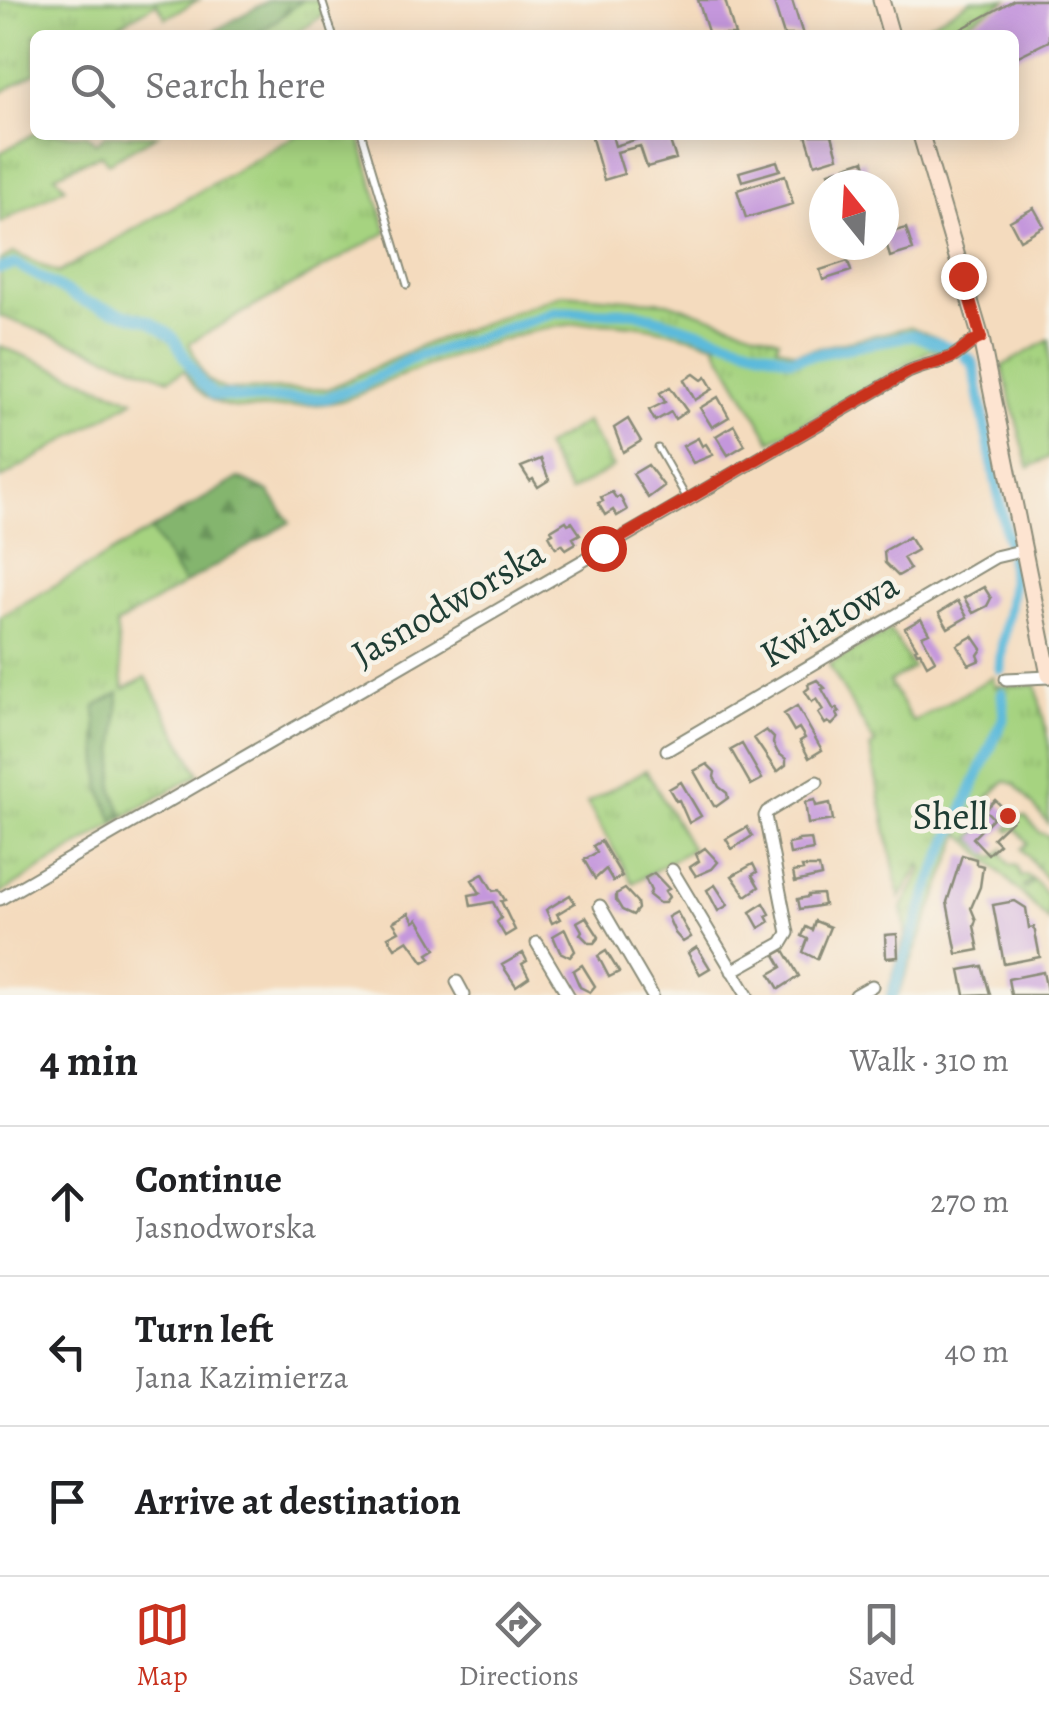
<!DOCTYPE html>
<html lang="en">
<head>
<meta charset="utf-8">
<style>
	:root { --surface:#fff; --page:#f2f2f2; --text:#202124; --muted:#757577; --line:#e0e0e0; --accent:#c8321e }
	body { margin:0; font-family:Alegreya,serif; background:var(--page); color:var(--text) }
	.compass { position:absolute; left:809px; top:170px; width:90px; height:90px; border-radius:50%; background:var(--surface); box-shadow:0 5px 25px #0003; rotate:342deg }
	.stop { position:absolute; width:30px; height:30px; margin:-22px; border:8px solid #c8321e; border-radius:50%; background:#fff }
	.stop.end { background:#c8321e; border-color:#fff; box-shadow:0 2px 10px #0008 }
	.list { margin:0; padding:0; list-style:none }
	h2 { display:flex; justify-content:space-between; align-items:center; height:130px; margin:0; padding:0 40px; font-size:42px }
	h2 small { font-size:32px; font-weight:400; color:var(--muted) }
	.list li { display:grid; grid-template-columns:65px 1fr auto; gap:30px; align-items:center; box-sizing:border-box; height:150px; padding:0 40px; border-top:2px solid var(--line) }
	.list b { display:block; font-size:38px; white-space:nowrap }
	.list p { margin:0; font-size:32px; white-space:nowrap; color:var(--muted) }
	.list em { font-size:32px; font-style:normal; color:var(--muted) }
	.icon { flex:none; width:55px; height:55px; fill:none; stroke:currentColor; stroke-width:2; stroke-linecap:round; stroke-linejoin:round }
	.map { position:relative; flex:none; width:1049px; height:995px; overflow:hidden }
	.search { position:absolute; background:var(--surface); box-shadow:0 5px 25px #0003; left:30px; right:30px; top:30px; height:110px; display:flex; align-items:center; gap:25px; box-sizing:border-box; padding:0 35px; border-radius:15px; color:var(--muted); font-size:38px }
	.sheet { height:580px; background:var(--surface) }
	nav { display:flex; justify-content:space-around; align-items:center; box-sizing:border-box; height:140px; border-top:2px solid var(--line); background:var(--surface); font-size:28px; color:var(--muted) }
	nav a { display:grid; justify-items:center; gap:5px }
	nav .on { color:var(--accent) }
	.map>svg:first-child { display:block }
	.grass { fill:url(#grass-tufts); stroke:#62885a; stroke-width:2.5 }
	.forest { fill:url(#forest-firs); stroke:#527951; stroke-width:2.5 }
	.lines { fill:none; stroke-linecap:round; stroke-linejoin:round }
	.canal { stroke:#5cbadb; stroke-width:11 }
	.building { fill:#c497dc }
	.lane-casing { stroke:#8a8c79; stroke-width:9 }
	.street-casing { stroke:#8a8c79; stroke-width:15 }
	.secondary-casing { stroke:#8a8c79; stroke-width:19 }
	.lane { stroke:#fff; stroke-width:5 }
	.street { stroke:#fff; stroke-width:11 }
	.secondary { stroke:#fde4d1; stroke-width:15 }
	.route { stroke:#c8321e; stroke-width:12 }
	.poi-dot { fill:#c8321e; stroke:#f7f3e8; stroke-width:4 }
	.labels { text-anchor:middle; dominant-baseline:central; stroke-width:9; stroke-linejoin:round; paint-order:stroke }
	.street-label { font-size:38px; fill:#1f3d34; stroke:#f7f3e8 }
	.poi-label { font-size:38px; fill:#1f3d34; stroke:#f7f3e8; text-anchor:end }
</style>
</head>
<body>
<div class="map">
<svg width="1049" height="995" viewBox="0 0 1049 995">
	<defs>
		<pattern id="grass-tufts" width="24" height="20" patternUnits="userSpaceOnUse" patternTransform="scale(2.5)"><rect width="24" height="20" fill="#a6d380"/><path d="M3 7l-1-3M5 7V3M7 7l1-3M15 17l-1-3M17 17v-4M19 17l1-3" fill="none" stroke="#8eb66f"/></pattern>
		<pattern id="forest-firs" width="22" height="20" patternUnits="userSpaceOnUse" patternTransform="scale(2.5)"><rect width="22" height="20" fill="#84b56e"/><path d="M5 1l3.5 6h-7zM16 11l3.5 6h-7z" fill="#6b945b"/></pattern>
	</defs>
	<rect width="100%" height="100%" fill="#f7f3e8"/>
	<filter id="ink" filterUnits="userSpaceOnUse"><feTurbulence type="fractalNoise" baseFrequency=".01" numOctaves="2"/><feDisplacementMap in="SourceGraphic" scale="20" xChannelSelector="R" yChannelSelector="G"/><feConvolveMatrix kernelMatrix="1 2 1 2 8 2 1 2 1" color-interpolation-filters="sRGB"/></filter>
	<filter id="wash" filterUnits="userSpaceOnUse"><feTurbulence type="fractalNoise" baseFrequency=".0048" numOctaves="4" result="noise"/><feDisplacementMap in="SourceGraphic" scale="40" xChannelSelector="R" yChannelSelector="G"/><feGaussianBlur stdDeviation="2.25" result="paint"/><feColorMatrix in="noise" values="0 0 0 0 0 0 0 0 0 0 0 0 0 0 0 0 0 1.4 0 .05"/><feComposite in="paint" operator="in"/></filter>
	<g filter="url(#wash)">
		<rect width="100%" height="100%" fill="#f4dbbe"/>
		<path class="grass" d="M0,0H198L166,18L157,3L102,35H35V73L0,93Z
			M303,0H319L323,15L294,35H257Z
			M972,0H1007L945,35H910Z
			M35,133L87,135L96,143L106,135H157L108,163L101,154L55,175L65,187L0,223V153Z
			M297,135H359L387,232L189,343L202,372L209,381L226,390L328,389L429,343L563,294L667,302L779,339L777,346L795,353L911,327L958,347L947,354L931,350L771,441L716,347L718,344C669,331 628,319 575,324C516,330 455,356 400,376C381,383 363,394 343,400C329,405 312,404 298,406C255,410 205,417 185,370L169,379L0,316V260L14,253L58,273Z
			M1049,340V457L1029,468L1002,366Z
			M0,346L134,400L0,479Z
			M586,422L613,467L570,492L544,447Z
			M151,530L184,584L116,625L124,689L146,677L199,774L124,817L113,790L96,707L101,791L115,823L0,894V617Z
			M890,630L913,668L889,682L913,722L993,677L994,686L1036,685L1049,745V824L1015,784L1005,781L976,809V820L971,825L978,831L971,838L994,858L1004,849L1003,855L1010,865L1017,866L1021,877L1025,875L1032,879L1023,886L1025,889L1034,880L1049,898V921L961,833L898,995H887L906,933L902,908L922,870L920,865L900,898L870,747L875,744L829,665Z
			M646,770L692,849L633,883L587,803Z
			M1025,816L1040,833L1049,836V882L1022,849L1028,843L1016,828L1010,832L1007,829L1018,817Z"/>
		<path class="forest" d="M269,0H303L257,35H208Z
			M239,478L269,492L290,522L184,584L151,530Z
			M119,693L113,790L124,817L115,823L101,791L95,707Z"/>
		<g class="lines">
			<path class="canal" d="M0,268L16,264L85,302L150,321L173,337L201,383L214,395L255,399L326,398L364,384L409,360L556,312H634L791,359L913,335L954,349
				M965,356L973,363L1009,549
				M1000,669C1001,632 1017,593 1010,557
				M892,995L932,879L1004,717L1002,693"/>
		</g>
		<g id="blocks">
			<path class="building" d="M698,0H725L735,35H709Z
				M773,0H792L803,35H784Z
				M1014,0H1049V41L1014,58V35H963L961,29Z
				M591,135H612L615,146L638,139L637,135H668L676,159L647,167L640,146L617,152L624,174L604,180Z
				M806,135H832L838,157L815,164Z
				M864,160L872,185H833L829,172L838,169L839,173L847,170L846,166Z
				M777,161L780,170L742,181L739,172Z
				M785,175L793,204L746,218L737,190Z
				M1034,208L1044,226L1020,240L1010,221Z
				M906,228L913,250L890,257L884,234Z
				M848,261L851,271L823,280L820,270Z
				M694,374L702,380L706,377L713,389L695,400L684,380Z
				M670,387L687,411L675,419L671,412L655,421L649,410L665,402L660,393Z
				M718,397L729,417L712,427L700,408Z
				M628,419L641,441L623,452L614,428Z
				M734,425L745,445L728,455L716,436Z
				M698,438L702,446L706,444L713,455L693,463L683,446Z
				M541,459L549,480L538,487L533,479L530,481L521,467Z
				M648,465L664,486L648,498L633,474Z
				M612,492L616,498L620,496L627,510L617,516L613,510L605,515L598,503L603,501L601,497Z
				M566,521L568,524L572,522L580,534L573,538L576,543L566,549L562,544L556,548L549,535L553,533L551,530Z
				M909,537L917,550L903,558L910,569L898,576L885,563L884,551Z
				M984,587L991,598L987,606L973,613L964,598Z
				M958,601L967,617L948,628L939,613Z
				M921,619L929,633L922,636L935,660L927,665L920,652L917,653L915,649L917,648L905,628Z
				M973,636L982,649L978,655L980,660L969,665L957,645Z
				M817,680L825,688L822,689L834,710L837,708L840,712L837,714L839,718L832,725L828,722L825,724L818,713L823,710L816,699L812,702L805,691L809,688L808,684Z
				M797,706L822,750L809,758L800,741L805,738L799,728L794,731L784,714Z
				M766,730L774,738L773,743L778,753L786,759V765L777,772L754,738Z
				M742,744L762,779L751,785L731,750Z
				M707,764L715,772L714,777L719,787L727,793L728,798L717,806H714L694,771Z
				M681,782L701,816L689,823L679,800L676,801L669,789Z
				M815,800L816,806L830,803L833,820L808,824L805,802Z
				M995,800L1014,818L993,838L999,844L988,854L973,838L993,818L985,810Z
				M747,827L752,836L732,849L726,839Z
				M811,839L813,850L790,854L788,844L798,842L797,840Z
				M601,841L622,876L613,881L606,869L595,879L584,860L597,852L593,846Z
				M705,848L718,862L712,869L696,876L690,867L699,861L696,854Z
				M962,855L976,859V864L983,866L980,887L971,908L976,920L974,926L979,950L957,954L947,902Z
				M753,864L757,872L752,875L759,887L746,896L732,876Z
				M802,867H819L821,876L795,882L793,872L803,870Z
				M654,873L669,889L665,891L669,897L664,903H659L649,895L651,891L645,878Z
				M483,874L493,891L499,890L505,900L501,901L515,930L505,936L497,922L501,918L493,902L471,906L469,895L480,893L472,880Z
				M715,885L728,905L718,911L707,890Z
				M625,889L637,902L638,909L633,915L622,910L616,900V894Z
				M822,894L824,905L800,909L798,899L808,897V895Z
				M570,895L575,903L557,914L560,919L552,923L546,910Z
				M1015,901L1026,908L1029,928L1034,927L1040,957L1004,964L993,905Z
				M764,903L770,914L766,916L769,922L759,928L750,912Z
				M677,912L691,937L683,942L675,933L668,917Z
				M409,913L414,922L418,919L436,949L428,954L431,958L424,962L408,940L395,948L388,937L399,931L393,922Z
				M586,917L599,937L594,943H589L580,934L582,931L577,922Z
				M815,921L830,927L817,959L803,952L808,939L802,936L806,927L812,930Z
				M565,929L575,951L570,957L560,952L553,936Z
				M897,934L898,957L886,958L885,935Z
				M697,947L710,968L700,974L688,953Z
				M784,950L799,976L779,989L770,974L782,967L775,955Z
				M606,951L619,972L609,977L598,956Z
				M523,953L527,961L522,964L529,977L516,986L502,965Z
				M582,965L595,986L590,992L580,987L573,971Z
				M982,966L990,994L965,995L960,970Z
				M1043,972L1048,995H1011L1008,979Z"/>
		</g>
	</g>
	<g filter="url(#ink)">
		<use href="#blocks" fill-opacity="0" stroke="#8a8c79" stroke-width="2.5"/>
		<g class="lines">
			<defs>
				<path id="lane" d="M322,0L333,35
					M362,135L407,285
					M658,448L686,497"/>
				<path id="street" d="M1006,679L1049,677
					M667,750L995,557L1025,550
					M672,870L747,995
					M0,899L908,372C922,365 944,362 954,356C964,350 969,342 981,338
					M600,906L652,995
					M537,943L568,995
					M732,971L782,943L788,933L765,816L767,812L817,782
					M457,982L464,995
					M856,995L872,986"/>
				<path id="secondary" d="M881,0L891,35
					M921,135L981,338L1049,675"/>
			</defs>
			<use href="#lane" class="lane-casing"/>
			<use href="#street" class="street-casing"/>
			<use href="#secondary" class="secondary-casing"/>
			<use href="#lane" class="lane"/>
			<use href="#street" class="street"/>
			<use href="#secondary" class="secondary"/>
		</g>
	</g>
	<g class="lines" filter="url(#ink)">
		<path class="route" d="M603,548L908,372C922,365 944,362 954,356C964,350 969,342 981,338L963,276"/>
	</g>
	<circle class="poi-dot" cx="1008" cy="816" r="10"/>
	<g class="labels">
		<g class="street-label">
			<text transform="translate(448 603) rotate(-30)">Jasnodworska</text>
			<text transform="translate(829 619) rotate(-30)">Kwiatowa</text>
		</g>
		<g class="poi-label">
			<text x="988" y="816">Shell</text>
		</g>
	</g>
</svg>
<svg class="compass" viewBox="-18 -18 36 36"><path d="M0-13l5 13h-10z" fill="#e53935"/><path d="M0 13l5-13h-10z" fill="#757577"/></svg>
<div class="stop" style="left:603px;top:548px"></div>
<div class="stop end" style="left:963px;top:276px"></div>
<div class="search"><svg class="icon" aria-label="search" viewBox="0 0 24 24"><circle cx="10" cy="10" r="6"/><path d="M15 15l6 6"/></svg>Search here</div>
</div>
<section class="sheet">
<h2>4 min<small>Walk · 310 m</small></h2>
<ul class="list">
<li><svg class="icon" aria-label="ahead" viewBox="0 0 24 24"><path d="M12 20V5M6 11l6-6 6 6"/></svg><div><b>Continue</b><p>Jasnodworska</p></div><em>270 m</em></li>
<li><svg class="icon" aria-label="left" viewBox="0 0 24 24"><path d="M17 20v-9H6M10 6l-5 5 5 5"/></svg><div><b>Turn left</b><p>Jana Kazimierza</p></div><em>40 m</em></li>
<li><svg class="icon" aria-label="arrive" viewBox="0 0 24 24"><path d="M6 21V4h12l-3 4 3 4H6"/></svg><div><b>Arrive at destination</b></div></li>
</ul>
</section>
<nav>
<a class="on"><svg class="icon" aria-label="map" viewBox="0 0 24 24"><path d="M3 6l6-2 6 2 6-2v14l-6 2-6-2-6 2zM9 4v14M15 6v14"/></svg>Map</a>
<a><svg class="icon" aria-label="directions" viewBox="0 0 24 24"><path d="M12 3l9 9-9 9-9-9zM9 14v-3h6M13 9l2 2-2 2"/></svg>Directions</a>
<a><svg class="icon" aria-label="saved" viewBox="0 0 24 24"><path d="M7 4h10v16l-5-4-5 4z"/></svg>Saved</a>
</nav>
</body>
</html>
